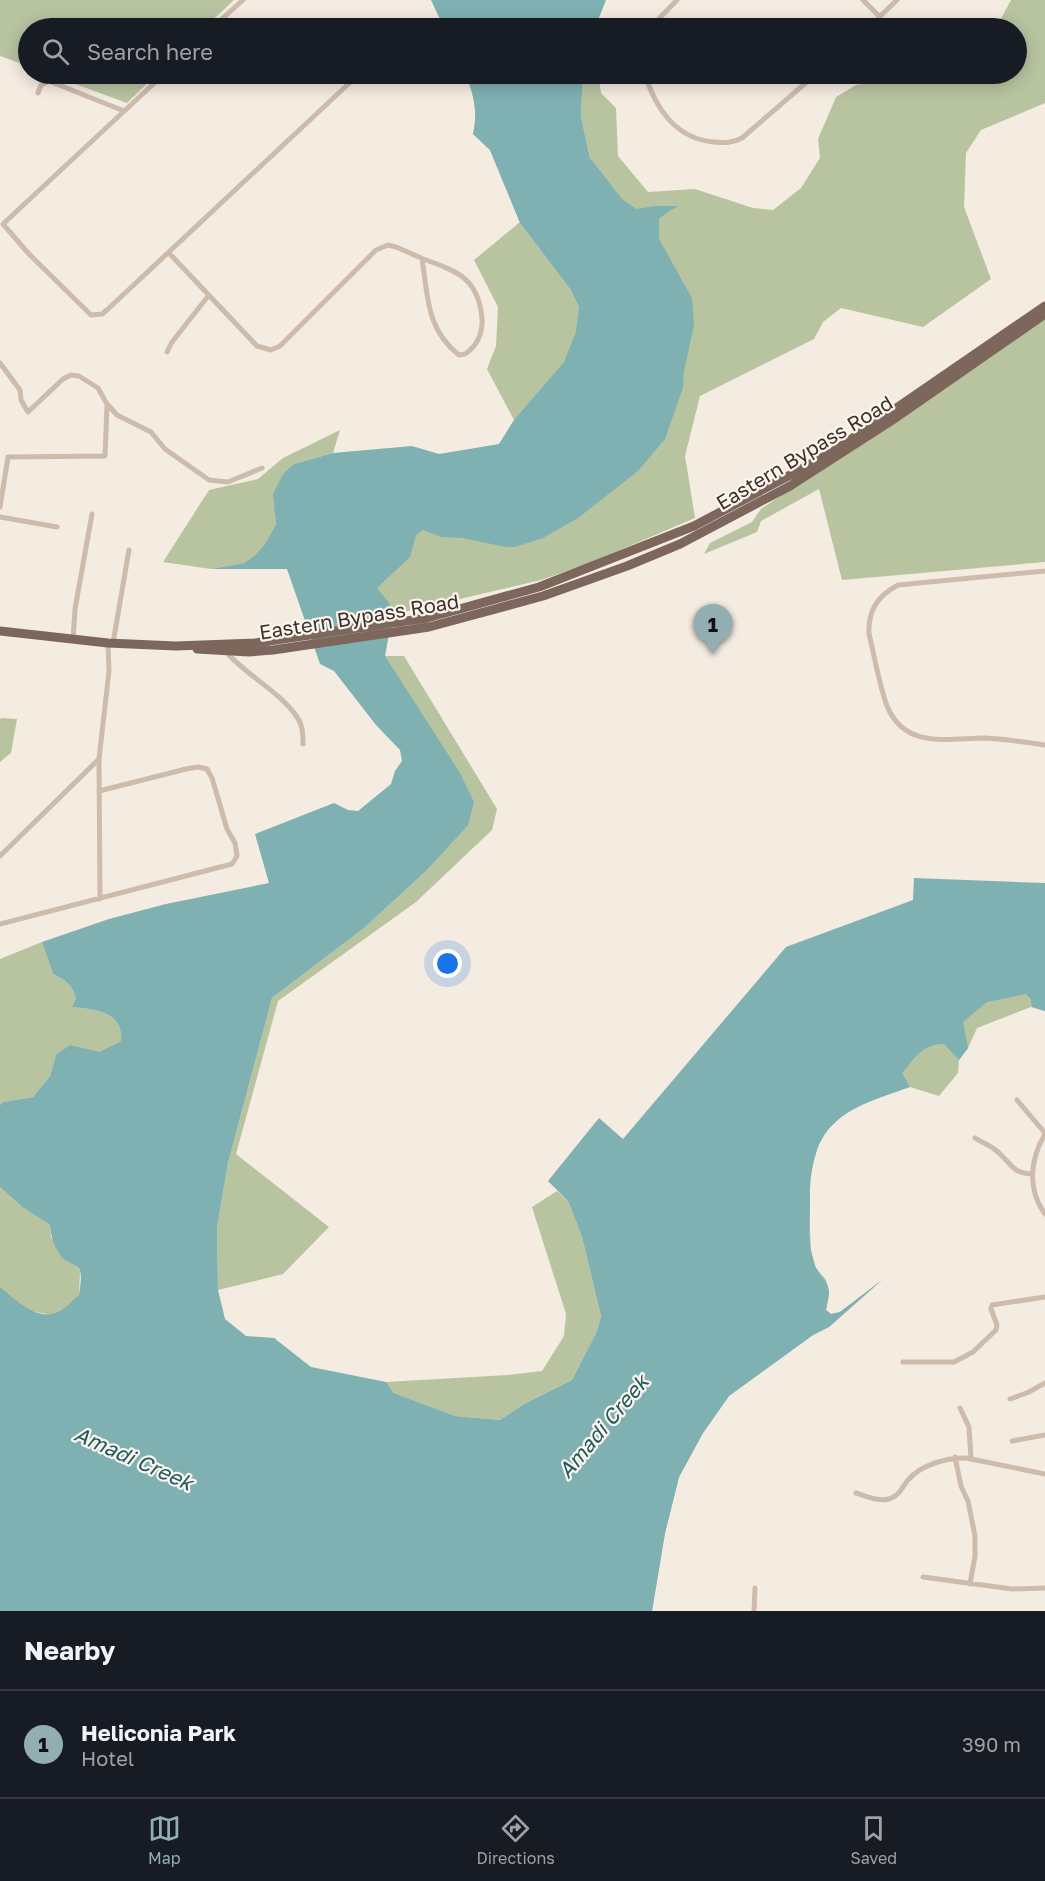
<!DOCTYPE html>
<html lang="en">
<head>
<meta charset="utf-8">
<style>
	:root { --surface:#171b24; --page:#20242c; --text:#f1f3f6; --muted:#9ea1a6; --line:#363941; --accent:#92aeb2 }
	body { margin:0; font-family:"Golos Text",sans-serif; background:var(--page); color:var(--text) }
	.you { position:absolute; left:448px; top:964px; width:21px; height:21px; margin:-15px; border:4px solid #fff; border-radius:50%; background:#1a73e8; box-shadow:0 0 0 9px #1a73e833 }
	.badge { display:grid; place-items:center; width:39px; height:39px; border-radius:50%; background:var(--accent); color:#111; font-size:20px; font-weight:700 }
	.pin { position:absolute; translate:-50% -50px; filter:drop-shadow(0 2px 3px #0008) }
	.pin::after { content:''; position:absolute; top:32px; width:21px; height:18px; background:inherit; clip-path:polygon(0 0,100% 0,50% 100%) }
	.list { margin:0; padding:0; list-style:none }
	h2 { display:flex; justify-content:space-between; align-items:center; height:78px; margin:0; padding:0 24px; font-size:26px }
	h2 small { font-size:20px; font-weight:400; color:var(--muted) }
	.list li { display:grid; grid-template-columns:39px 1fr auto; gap:18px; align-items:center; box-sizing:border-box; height:108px; padding:0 24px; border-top:2px solid var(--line) }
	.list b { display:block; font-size:22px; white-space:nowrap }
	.list p { margin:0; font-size:20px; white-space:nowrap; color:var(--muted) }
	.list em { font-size:20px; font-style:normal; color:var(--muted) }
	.icon { flex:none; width:33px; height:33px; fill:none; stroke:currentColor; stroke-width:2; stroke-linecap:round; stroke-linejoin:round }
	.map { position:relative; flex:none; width:1045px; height:1611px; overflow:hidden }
	.search { position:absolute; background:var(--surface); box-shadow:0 3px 15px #0003; left:18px; right:18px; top:18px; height:66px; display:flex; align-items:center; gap:15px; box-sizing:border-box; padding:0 21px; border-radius:33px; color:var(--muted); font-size:22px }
	.sheet { height:186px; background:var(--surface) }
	nav { display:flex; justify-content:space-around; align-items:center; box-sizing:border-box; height:84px; border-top:2px solid var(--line); background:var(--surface); font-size:16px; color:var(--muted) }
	nav a { display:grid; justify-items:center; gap:3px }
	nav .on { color:var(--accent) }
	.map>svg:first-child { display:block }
	.green { fill:#b8c4a0 }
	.water { fill:#7fb0b2 }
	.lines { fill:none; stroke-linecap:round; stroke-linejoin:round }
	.minor { stroke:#cdbbac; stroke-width:5 }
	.primary { stroke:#7d675c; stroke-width:9 }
	.labels { text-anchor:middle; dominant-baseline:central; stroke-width:4.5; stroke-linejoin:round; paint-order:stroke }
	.street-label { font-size:20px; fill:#3b302b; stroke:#fbf5ee }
	.water-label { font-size:21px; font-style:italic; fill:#1f5a5e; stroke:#fbf5ee }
</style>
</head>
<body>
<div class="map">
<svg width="1045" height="1611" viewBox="0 0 1045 1611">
	<rect width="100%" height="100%" fill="#f4ebe1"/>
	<path class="green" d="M0,0H234L204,28H28V66L0,56Z
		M1011,0H1045V103L981,130L966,153L964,207L991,279L923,327L841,308L823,322L814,339L700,396L685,456L695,518L592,562L541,580L392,615L385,656H404L497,809L492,830L416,902L278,1001L236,1154L329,1227L283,1274L218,1290L217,1228L228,1163L272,998L364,928L425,872L389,665L365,612L361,591L424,526L510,527L626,212L590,158L581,117L583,74H598L601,93L616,108L618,156L648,192L695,189L753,208L773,210L801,188L820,158L818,139L836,97L856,85L928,74H1016V28H996Z
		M48,74H157L127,103Z
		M465,74H491L520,223L570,289L579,307L591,350L500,444L514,420L487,369L496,346L498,307L474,260L520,222L490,150L473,134C478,113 474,94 465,74Z
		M1045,315V562L842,580L819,489L761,521L757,532L704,554L710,543L752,522L761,509L976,365Z
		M340,430L333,453L294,464L274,494L276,524L265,544L254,556L244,563L211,569L163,562L209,490L258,479L283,458Z
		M2,718L17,719L11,753L0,762V719Z
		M42,942L53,974C66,980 72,985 76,998L72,1007C96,1010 123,1010 121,1041L99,1052L56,1055L50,1076L33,1097L3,1102L0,1105V959Z
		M1024,981L1045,1011L1031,1007L977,1028L968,1048L959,1060L958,1073L939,1096L910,1087L863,1103L844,1114L826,1131L818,1146L810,1176V1228L811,1250L816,1268L826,1280L829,1291L826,1310L831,1314L840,1312L882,1280L829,1327L813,1335L729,1396L703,1433L679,1477L665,1533L652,1611H583L659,1523L809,1146L914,1041Z
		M0,1187L22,1207L50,1225L51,1237L66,1261L76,1265L80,1271L79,1295L62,1317L0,1305Z
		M557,1191L568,1201L582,1237L601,1316L597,1331L572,1380L524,1404L500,1420L455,1416L394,1393L386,1382L508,1375L542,1371L564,1336L566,1314L532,1207Z"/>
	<path class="water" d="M431,0H606L595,28H444Z
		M465,74H583L581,117L590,158L622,199L636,209L655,206H679L669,211L659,219V239L692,298L694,325L684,371L683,388L665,439L638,471L578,518L543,538L515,547H506L462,538L441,537L423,530L416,535L410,557L377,588L389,603L392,615L385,656L460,773L474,802L468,825L425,872L364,928L272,998L228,1163L217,1228L218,1290L225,1319L246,1336L274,1338L311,1367L386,1382L394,1393L455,1416L500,1420L524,1404L572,1380L597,1331L601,1316L582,1237L568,1201L548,1181L599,1118L623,1139L786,947L913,900L914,878L1045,883V1011L1032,1007L1031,999L1026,994L987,1002L963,1022L968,1048L959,1060L944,1044C923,1043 914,1059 902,1073L910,1087C843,1110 810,1121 810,1201C810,1217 808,1235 811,1251C812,1256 814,1264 816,1268C821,1277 828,1281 829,1292C829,1298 827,1304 826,1310L831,1314L840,1312L882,1280L829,1327L813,1335L729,1396L703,1433L679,1477L665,1533L652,1611H0V1287C16,1300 38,1323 60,1311C67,1307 73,1300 79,1295C80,1288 82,1277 80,1271C78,1264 70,1264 65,1260C55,1251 51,1238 50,1225L22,1207L0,1187V1105L3,1102L33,1097L50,1076L56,1055L70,1045L99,1052L121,1041C123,1010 95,1010 72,1007L76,998C72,985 66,980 53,974L42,942L109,919L166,904L269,883L255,834L334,803L348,810L358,811L391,784L395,771L402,761L400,750L376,725L334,671L320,664L287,569H211L244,563L254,556L265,544L276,524L273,494L283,474L294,464L333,453L412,446L439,454L499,444L514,420L564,362L576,332L579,307L570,289L520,223L490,150L473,134C478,113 474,93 465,74Z"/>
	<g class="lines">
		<path class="minor" d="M863,0L879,16
			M212,28L243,0
			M650,28L677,0
			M868,28L897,0
			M164,74L3,224L29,254L91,315L102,314L108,309L359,74
			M645,74C655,108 676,139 714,142C725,143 733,143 742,138L816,74
			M38,93L41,85L49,81L124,111
			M169,253L257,346L271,350L280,346L376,250L388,245L396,247C406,251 415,256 426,260C459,272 478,279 482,318C483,333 477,346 465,354L459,355C426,329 428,296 422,259
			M167,352L172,342L209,295
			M0,363L20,390L21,400L28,412L63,379L71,375L79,376L98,388L107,404L117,415L151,432L165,449L209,480L228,482L262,468
			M0,507L8,457L105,456L107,405
			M0,517L57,527
			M1045,571L898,585C877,596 868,611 869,634C875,658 879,684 887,706C905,750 949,738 985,738C1005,739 1025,742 1045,745
			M73,640L75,609L92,514
			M113,643L129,550
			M225,651C245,674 280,692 297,717C303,725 303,735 303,744
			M0,856L99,759
			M100,899L99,759L109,671L108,643
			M0,924L232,864L237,856L235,843L227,829L212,778L207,769L198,767L186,769L99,791
			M1017,1100L1045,1133
			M1045,1134C1030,1159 1027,1190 1045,1214
			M975,1138C983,1143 994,1147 1000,1154C1013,1166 1013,1173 1032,1174
			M903,1362H954L973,1352L996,1330L997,1325L991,1309L992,1305L1045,1297
			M1010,1399L1029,1392L1045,1383
			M960,1408L969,1427L971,1459
			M1012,1441L1045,1435
			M955,1457L961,1486L968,1501L975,1536V1556L970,1584
			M856,1493C866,1496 879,1502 889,1499C900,1496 902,1486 909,1479C921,1465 948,1457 966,1458L1045,1474
			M923,1577L1012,1589L1045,1588
			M754,1611L755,1588"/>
		<path class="primary" d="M0,631L108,643L176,646L255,643L427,618L539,587L694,526L794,473L834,451L1045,306
			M197,649L249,652L273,650L429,627L543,596L627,566L680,544L790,486L891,421L1045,314"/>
	</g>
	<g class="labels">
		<g class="street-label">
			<text transform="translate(804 452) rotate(-31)">Eastern Bypass Road</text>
			<text transform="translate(359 616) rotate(-9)">Eastern Bypass Road</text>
		</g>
		<g class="water-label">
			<text transform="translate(603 1426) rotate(-50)">Amadi Creek</text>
			<text transform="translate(134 1458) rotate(24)">Amadi Creek</text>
		</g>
	</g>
</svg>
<div class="you"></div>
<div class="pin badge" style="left:713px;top:654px">1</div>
<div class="search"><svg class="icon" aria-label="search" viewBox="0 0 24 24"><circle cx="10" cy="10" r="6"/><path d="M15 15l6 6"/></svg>Search here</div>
</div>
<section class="sheet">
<h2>Nearby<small></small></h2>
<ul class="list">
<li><span class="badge">1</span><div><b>Heliconia Park</b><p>Hotel</p></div><em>390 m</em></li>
</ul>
</section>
<nav>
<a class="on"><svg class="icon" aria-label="map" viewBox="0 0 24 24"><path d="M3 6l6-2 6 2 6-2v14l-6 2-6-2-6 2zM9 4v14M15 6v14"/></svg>Map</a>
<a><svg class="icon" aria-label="directions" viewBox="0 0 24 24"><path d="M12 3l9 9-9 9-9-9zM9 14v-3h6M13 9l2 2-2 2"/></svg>Directions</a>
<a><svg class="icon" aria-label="saved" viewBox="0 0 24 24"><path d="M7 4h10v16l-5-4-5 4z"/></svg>Saved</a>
</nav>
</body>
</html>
